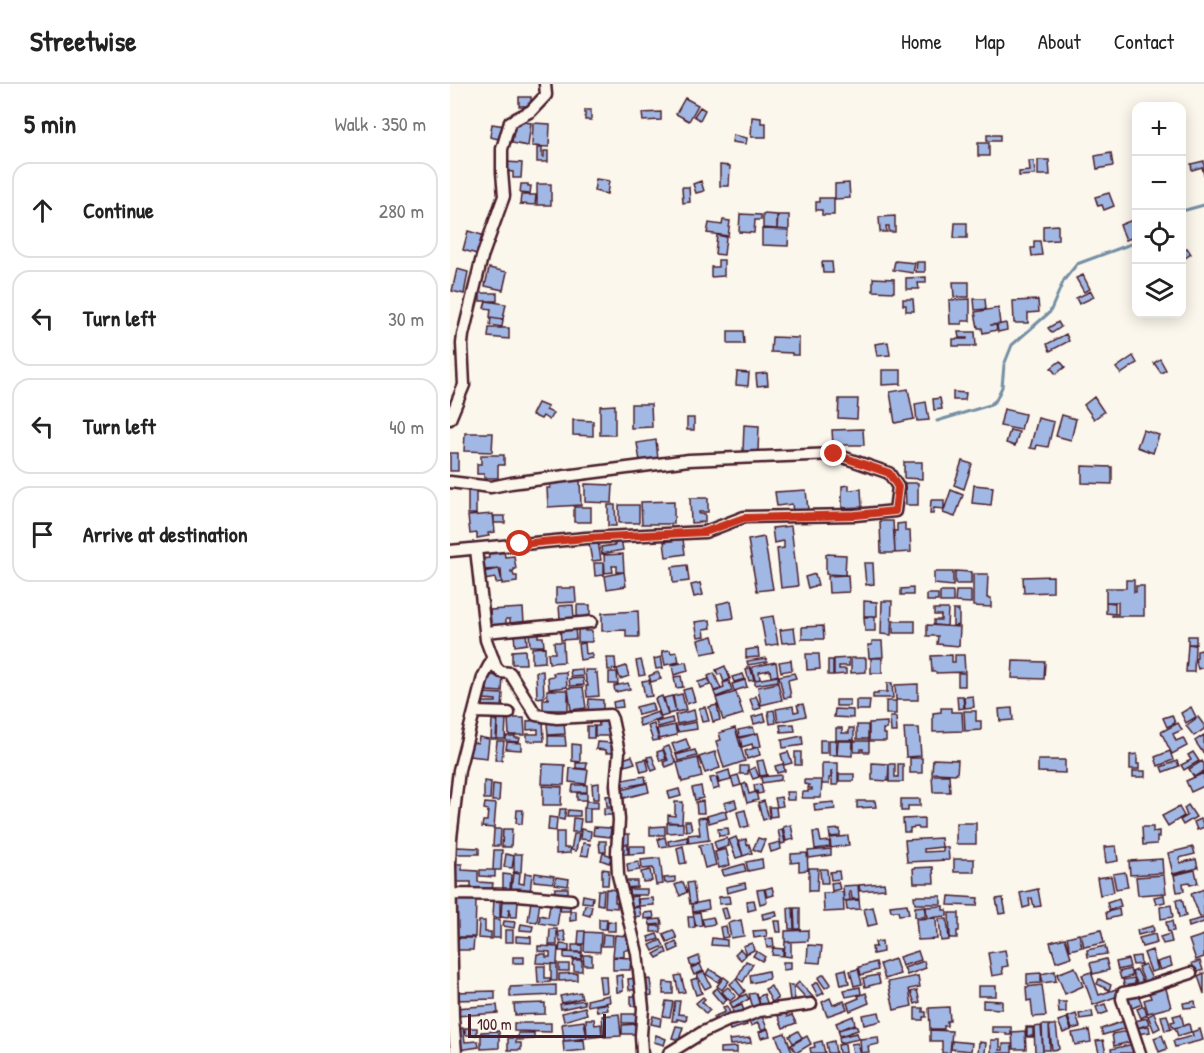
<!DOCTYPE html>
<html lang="en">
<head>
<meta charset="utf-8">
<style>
	:root { --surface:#fff; --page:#f2f2f2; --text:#222; --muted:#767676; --line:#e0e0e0 }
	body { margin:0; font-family:"Patrick Hand",sans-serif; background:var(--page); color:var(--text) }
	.controls { position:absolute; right:18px; top:18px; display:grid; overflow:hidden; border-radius:12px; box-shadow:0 3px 15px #0003 }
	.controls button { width:54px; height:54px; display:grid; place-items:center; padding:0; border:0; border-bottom:2px solid var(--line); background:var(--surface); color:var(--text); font:30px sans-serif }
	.scale { position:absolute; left:18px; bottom:15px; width:138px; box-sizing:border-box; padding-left:6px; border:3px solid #4a1f2b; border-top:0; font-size:16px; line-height:21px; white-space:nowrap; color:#4a1f2b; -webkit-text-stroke:4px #fbf7ec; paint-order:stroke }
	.stop { position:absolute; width:18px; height:18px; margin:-14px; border:4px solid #c8321e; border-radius:50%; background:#fff }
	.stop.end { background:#c8321e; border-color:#fff; box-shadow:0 2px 6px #0008 }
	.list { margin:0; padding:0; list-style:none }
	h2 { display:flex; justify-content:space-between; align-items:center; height:78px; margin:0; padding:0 24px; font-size:26px }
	h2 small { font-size:20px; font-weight:400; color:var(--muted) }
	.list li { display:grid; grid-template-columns:39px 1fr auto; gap:18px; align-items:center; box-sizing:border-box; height:96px; margin:0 12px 12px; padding:0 12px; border:2px solid var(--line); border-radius:18px }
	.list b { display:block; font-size:22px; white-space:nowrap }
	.list em { font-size:20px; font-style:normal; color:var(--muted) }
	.icon { flex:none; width:33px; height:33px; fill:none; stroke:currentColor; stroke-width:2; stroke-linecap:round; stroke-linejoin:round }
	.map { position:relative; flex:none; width:754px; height:969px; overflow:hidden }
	header { display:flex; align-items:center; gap:36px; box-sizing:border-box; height:84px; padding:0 30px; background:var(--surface); border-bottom:2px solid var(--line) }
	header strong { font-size:28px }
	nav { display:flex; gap:33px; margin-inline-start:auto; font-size:21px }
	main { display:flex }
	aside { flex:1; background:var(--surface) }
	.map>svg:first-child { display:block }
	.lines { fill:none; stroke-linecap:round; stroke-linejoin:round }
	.stream { stroke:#758fa4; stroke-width:3 }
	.building { fill:#a1b8e5; stroke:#4a1f2b; stroke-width:1.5 }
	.minor-casing { stroke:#4a1f2b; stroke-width:15 }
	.minor { stroke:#fbf7ec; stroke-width:10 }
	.route { stroke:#c8321e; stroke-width:8 }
</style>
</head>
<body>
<header>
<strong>Streetwise</strong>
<nav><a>Home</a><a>Map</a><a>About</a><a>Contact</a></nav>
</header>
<main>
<aside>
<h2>5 min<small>Walk · 350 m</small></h2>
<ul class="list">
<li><svg class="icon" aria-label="ahead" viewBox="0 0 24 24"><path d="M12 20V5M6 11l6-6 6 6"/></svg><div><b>Continue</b></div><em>280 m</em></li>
<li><svg class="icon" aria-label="left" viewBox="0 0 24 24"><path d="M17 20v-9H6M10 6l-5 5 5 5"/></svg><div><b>Turn left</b></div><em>30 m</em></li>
<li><svg class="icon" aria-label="left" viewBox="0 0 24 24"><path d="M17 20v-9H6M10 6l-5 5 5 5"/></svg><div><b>Turn left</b></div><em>40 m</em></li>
<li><svg class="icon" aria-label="arrive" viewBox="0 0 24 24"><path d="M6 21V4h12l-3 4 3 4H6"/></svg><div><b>Arrive at destination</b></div></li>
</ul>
</aside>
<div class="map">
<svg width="754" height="969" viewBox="0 0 754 969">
	<rect width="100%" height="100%" fill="#fbf7ec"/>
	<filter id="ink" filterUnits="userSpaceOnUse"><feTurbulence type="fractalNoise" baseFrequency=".0167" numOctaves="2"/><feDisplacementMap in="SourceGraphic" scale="12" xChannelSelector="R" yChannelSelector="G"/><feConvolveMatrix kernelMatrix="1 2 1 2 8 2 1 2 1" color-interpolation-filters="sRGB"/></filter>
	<g filter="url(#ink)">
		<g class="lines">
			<path class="stream" d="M732,127L754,121
				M487,337L540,321L546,316L552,303L554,281L562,261L600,228L614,196L627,180L681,160L686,155"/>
		</g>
		<path class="building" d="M69,13H81V22H69Z
			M235,14L248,21L239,37L226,30Z
			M250,23L255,26L250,36L244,32Z
			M135,26H141V36H135Z
			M211,28V36L193,37L192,29Z
			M302,33L311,34V39H316V53H301Z
			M65,37L81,39L78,62L62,59Z
			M83,39L100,40L99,63L82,62Z
			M42,40L55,42L53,56L40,53Z
			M283,51L297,54L296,60L282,58Z
			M537,51H550V57H537Z
			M528,59H539V72H528Z
			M87,64H92V73H94V67H98V78H87Z
			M661,69L663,82L647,85L645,72Z
			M588,76H599L600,91H588Z
			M579,77H584L585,91L569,92V88L580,87Z
			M754,77V91L752,83L742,86L741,80Z
			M56,78L72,79L71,94H63V88L55,87Z
			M270,81L280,82L279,102H270Z
			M146,95L159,97L157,110L144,107Z
			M251,97L254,107L246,109L243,100Z
			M399,99L400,114L385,115V100Z
			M71,100H78V102H81L80,110L70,109Z
			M87,100H101V121H87Z
			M232,103H239L240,118L233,119Z
			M659,109L664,122L654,126L652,121L648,122L645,113Z
			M71,111H86L85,121L70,120Z
			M369,114H384V131H372V126H366V118H369Z
			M290,130L311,131V136H305L304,149L289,148Z
			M313,130L327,131V145L313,144Z
			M328,131H339V146L327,145Z
			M445,132V148H439V142H436L437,148H430L429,133Z
			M685,135L686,152L676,156L670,141Z
			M273,136L280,137L278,152L257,149L259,139L272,141Z
			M505,139H517V154H504Z
			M608,141V156L593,157V142Z
			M312,145L339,146L338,162L312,161Z
			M18,147L32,151L27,170L13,166Z
			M267,151L276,153L274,171L265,170Z
			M584,157H590L592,171L582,172L581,164H584Z
			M737,164L741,170L732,176V167Z
			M268,176H274V192L261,193V183H268Z
			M445,177L465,179L463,189L443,186Z
			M372,178H382L383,189H373Z
			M467,178H475V188H466Z
			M39,184L57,188L53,206L35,202Z
			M7,185L18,188L14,210L2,207Z
			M633,191L640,205L634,208L626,194Z
			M476,193V199H468L469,205H456V194Z
			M423,194L444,195V208L423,207Z
			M503,198H519V213H504Z
			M641,207L644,213L629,220L626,214Z
			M30,209H47V217H30Z
			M453,215H463L464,227H456V221H453Z
			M520,215V237H512V240H500L499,216Z
			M524,215H535L536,225L525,226Z
			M588,216L589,228L578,229V239H564L563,217Z
			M36,217L56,220L53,235L40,233L41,225L34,224Z
			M548,224L550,240L540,241H546L547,246L533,249L532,244H528L525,228Z
			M41,234L53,236L52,243L40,241Z
			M608,238L611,243L602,249L598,244Z
			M556,239L557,246L548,248L547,241Z
			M39,244H59V255L38,253Z
			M278,247H293L294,260H278Z
			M508,248H525L526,262H503V255H517V254H509Z
			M616,250L619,257L600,267L597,260Z
			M322,253L349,254V271H342V269L321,268Z
			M438,258L440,271L427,272L425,260Z
			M683,272L687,279L671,290L666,284Z
			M710,275L716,286L711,289L704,279Z
			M610,277L615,283L606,290L601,284Z
			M432,286H451V300L432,301Z
			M287,288L299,289L298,302L286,301Z
			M317,289L318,301L307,302L306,290Z
			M458,305L464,335L445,339L440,308Z
			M503,308L516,309L515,316H503Z
			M644,313L654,328L644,335L634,321Z
			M490,314L492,325L484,326L483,315Z
			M389,315H408L407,335L388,334Z
			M476,318L479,336L467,337L465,320Z
			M88,319L98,323L96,326L103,329L99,336L93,332L91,335L82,331Z
			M181,320H201L202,343L181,344Z
			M165,321V351H150V322Z
			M554,325L575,330L571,346L550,342Z
			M612,331L626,335L621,356L606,352Z
			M237,334H244V346H237Z
			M588,334L604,338L598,363L587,361L586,365L580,364Z
			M123,336L143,337V352L123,351Z
			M294,341L309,342L308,367H293Z
			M413,345L414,361H383L382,346Z
			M560,346L569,348L565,362L556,359Z
			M693,346L709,351L703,369L687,363Z
			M15,349H43L42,368L14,367Z
			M206,356L208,375L190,377L187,359Z
			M0,369H8V387H0Z
			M31,371H54V381H48V394H34V390H27V380H31Z
			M512,377L522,380L514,405L504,401Z
			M454,378H472V395L454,394Z
			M632,382L662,383V400L632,399Z
			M130,396L131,421L98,423L97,404H100V397Z
			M455,399H468V421H456Z
			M135,400L163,401L162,419L135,418Z
			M399,401V406L411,405L412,423L392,424V402Z
			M524,401L543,403L541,421L522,419Z
			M18,406H26V430H18Z
			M356,406L358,426L343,428L342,420L327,422L325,408Z
			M501,406L513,411L505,433L493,429Z
			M240,414H258V428H249V430H255V438L241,439Z
			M481,416H494V425L484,424L483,430H480Z
			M224,417V440H192L191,418Z
			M158,421H165L166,442H158Z
			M169,421H189V439H169Z
			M124,423H141V438H124Z
			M43,430L45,448L38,449L39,452L27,454V449L20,450L18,432Z
			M44,432H55V439H44Z
			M430,437H443L445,469H431Z
			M455,439V447H460L461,468L445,469L444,447H447V440Z
			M341,442L348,502L331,504L327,465L334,464V457L324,459L322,444Z
			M314,453L323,505L307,507L298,456Z
			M171,455L173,466L152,470L151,463L165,461L164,456Z
			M233,455L235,470L216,473L214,458Z
			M148,458L151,476L142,477L139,460Z
			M54,467L55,473L64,472L66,485H64V487H61V489H63L64,492H67V498L52,500L51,485L32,486L31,475L39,474L38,469Z
			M173,470L174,488H167V482H162L163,488L155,489L154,471Z
			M376,470L396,471L395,491L376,490Z
			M144,479H154V491L145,492Z
			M414,479H423L424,500L416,501Z
			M237,481L239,497L223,499L222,483Z
			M49,485L52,498L46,499L45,494L34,496L33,488Z
			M505,487L521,488V500H505Z
			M174,488L176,502L157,505L155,492Z
			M484,488H503V502L484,500Z
			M365,490L368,501L358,504L355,493Z
			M523,490H538L537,514H541V523L523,522Z
			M398,491L399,508L379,509L378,492Z
			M603,492V508L574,509L573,493Z
			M676,496H684V508H686V502H694V532H662V530H668V518H656V504H676Z
			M250,499L253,511L244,513L241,501Z
			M106,504H125L126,518L106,519Z
			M463,504V511H451V505Z
			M506,507H521V519L505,518Z
			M490,508H503V518H490Z
			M477,510H488V517H477Z
			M281,517L284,534L270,536L267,520Z
			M414,517L427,518V532H414Z
			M432,517H442L441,551L431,550Z
			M656,518L665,519V530L656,529Z
			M123,521L124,534L110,535L109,522Z
			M127,521H140V533H127Z
			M73,524L74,539L60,540V535H56V542H41L40,526Z
			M484,525H498L497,542L484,541V536H491V531H484Z
			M503,526H509V541L503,542Z
			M188,527L189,553H176V546L152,547V529Z
			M323,532L328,560L316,562L311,534Z
			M414,533H425V547H415Z
			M260,536L261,544L254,545L255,552L248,553L245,538Z
			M443,537H465V549H443Z
			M477,541L510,543L509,562L487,560L488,552H477Z
			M128,542H135V547H142V558H128Z
			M373,542L374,555H352V543Z
			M125,543L126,555L111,556L110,544Z
			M344,544L346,558L332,559L330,546Z
			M88,547V553H93L94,562H80L79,548Z
			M76,549L77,560L65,562L64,550Z
			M263,552L267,567L252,570L248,556Z
			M738,552H746V560H738Z
			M422,557H432L433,573L419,574L418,561H422Z
			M104,558H113L114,578L99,579L98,569H105Z
			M135,559L136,570L142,569V574L130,576L128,560Z
			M738,560L745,561L744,588H736Z
			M95,563V578L82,579V564Z
			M308,564L309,573L296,574V566Z
			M75,566L76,580H62V567Z
			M220,566L221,569L227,568L229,578L215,581L212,567Z
			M752,566L754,583L748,585L745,575L747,574V567Z
			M356,570H369L370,585L357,586Z
			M502,571V578H505V571H514L515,588L486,589V588H482L481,572Z
			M211,573L213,584L206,585L204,575Z
			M157,574H165L166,585L158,586Z
			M316,574L317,578L298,581L297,577Z
			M399,574V582H389V585H396V590L384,591V575Z
			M401,574H416V588L401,589Z
			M421,574H432V589H421Z
			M191,576L195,591L189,592L186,577Z
			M341,576L342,586L331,588L329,578Z
			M378,576H383V591H378Z
			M563,577L595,578L594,595L562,594Z
			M236,578L238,587L224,591L222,581Z
			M326,578L328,591L321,593L320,586L309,588L310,595L305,596L302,583Z
			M176,582L179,592L170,595L167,585Z
			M275,582L280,595L274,598L271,590L268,591L266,586Z
			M297,583H300L304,596L299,597L296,586L298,585Z
			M132,585L133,592L121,593L120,586Z
			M135,586H145V589H147L149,612L137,613L136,602H138L137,598H136Z
			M93,587L94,613L87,614L86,588Z
			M116,588L117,603L99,605L98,593L104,592L103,589Z
			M159,588H167L168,600H159Z
			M208,588L211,595L201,598L199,592Z
			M264,589L271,605L264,607L258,592Z
			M344,589L346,594L338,596L341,613L334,614L329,592Z
			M508,589H515V602H508Z
			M293,590L295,595L284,598L282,593Z
			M38,591L53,592L52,608L37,607Z
			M231,592L233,603L226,604L224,593Z
			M328,592V597L305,601V596Z
			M133,594L134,601L120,602L119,595Z
			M259,595L260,601L250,604L248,598Z
			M199,596L202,612L195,613L192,597Z
			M295,596L297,603L284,607L282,600Z
			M279,597L282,607L266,613L264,608L274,604L273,599Z
			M178,599L180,605L165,608L164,602Z
			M328,599L332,616L311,621L308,603Z
			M437,599H442L443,614H423V610H428V608H437Z
			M468,600V616H446L445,601Z
			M133,603L136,624L121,626L118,604Z
			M241,604L245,617L237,620L233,606Z
			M97,606H118V626H93V615H99V614H97Z
			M286,608L293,630L273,636L266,614Z
			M33,609L53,610L52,625L33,624V618H46V616L33,615Z
			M232,610L236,626L226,628L223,612Z
			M212,612L218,631L211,633L205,615Z
			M222,612L226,628L218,630L214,614Z
			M306,612L311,624L304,626L300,615Z
			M507,612H513L514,624L508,625Z
			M523,612L524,623L515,624L514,613Z
			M139,615L153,616V627H138Z
			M172,616L173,623L164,624L163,618Z
			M386,616H400V622H386Z
			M406,616H420L419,626H406Z
			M436,617H446V630H436Z
			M202,619L204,627L188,631L186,623Z
			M353,620L356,632L328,638L326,625L343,622L344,628L349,627L347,621Z
			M267,621L270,636L263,638L259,623Z
			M255,623L259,637L252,638L249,624Z
			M741,623L746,633L736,639L731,629Z
			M491,624H501V628H512L513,647L483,648V629L491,628Z
			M562,624L563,636L550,637L549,625Z
			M385,625L403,626V634L384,633Z
			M244,626L246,636L227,640L225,631Z
			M324,626L326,639L320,640L318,627Z
			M514,627H526V637H531V646L515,647Z
			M208,628L211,635L190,642L188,635Z
			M314,630L316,637L304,640L302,633Z
			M722,631L725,639L717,643L713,634Z
			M48,633L56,634L55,655H47Z
			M440,633H446L447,648H441Z
			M748,633L754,641V645L744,652L736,642Z
			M58,634H74L75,651H59Z
			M222,634L223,639L208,643L206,638Z
			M148,635H160V652H145V642H149Z
			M42,636H47L46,655H41Z
			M93,636L94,657H77V650H88V645L77,646V637Z
			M114,638L115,650L98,651L97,639Z
			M246,638L247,645L228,648L226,642Z
			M437,638V645H433V650H436V657H419V639Z
			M728,639L732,646L723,650L726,657L733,654L737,662L722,670L711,648Z
			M204,640L209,656L203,657L198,642Z
			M344,640L345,647L331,648L330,641Z
			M225,641L227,651L209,655L207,645Z
			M407,641H418V655H407Z
			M137,642H144V654H137Z
			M303,643L305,650L289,653L288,646Z
			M285,644L295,677L274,684L266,657L271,656L269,649Z
			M386,644H392V649H399V644H404V656H386Z
			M454,644H469L471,672L456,673Z
			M308,649L311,662L303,664L302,660L292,663L290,654Z
			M754,651V669H753L745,657Z
			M56,652H65V654H70L69,658L56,657Z
			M98,652H115L116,662H98Z
			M352,652L353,661L333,664L332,656Z
			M29,653L39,655L37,674L19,672L21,658L28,659Z
			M236,655L240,665L226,670L222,660Z
			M370,656H377V669H370Z
			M379,656H386L387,671H379Z
			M47,657H54L52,676H45Z
			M388,657H403L402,672L387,671Z
			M404,657H419V668H413V665H411V668H404Z
			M57,658L71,659V666L56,665Z
			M147,658L162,659L161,669H156V666L146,665Z
			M122,660L130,661V678L122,677Z
			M219,662L226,679L216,683L213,678L218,676L213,664Z
			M308,663L310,671L297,675L295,667Z
			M213,666L216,675L210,677L207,668Z
			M245,666L247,672L228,677L226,671Z
			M720,667L723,676L708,682L705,673Z
			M265,668L270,684L255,689L249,673Z
			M338,668L342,679L334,681L331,670Z
			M345,668H351V681H345Z
			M743,668L749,677L734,686L731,681L741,676L738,671Z
			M687,670V680H689V685H680V671Z
			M182,672L185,679L175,682L173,675Z
			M202,672L207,685L202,687L197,673Z
			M248,674L252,693L232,698L227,679Z
			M460,674H472V689H460Z
			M196,675L199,686L191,688L188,677Z
			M483,675L508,676L507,690L482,689Z
			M313,676L317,691L310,692L307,677Z
			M588,676H615V689L588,688Z
			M727,677L729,682L713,688L711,683Z
			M752,677L754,680V687L744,693L739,685Z
			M126,679H137L136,685L126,684Z
			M372,679H388V701H382V687H381V694H379V700H372Z
			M422,679L439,680L438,697L422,696Z
			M93,680L115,681L114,701L92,700Z
			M333,680L335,687L327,689L325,682Z
			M439,680H445V693H448V680H453V698H439Z
			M290,682H298V690H290Z
			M305,683L309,693L303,695L299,686Z
			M120,684L138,686L136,700L119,698Z
			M279,686L281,696L269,699L267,690Z
			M683,687H695V693H683Z
			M754,689V702L741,708L736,697Z
			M389,690H404V697H389Z
			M288,691L291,701L284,703L281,693Z
			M331,691V696L312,699L311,693Z
			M482,691H499L500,708H483Z
			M195,692L196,699L173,703L172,696Z
			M266,693L269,704L263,706L260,694Z
			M354,696H372L371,714H352L353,708H358V706H362V704H358L359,701L354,700Z
			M34,697L41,698L40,715H34Z
			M149,699V715H143L142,700Z
			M197,699L199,708L174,714L172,706Z
			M296,699L299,710L306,708L308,716L297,719L292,701Z
			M43,700L50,701L49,717H42Z
			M311,700L313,709L308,710L307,707L305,708L304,701Z
			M123,701H137V708H122Z
			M93,702L112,703L111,721H93Z
			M251,702L253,714L245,716L242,704Z
			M229,705L231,712L220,715L218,708Z
			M336,708H345V716H337Z
			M127,709H137V716H127Z
			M163,711L164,722H157L156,712Z
			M331,713L333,722L327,723L325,714Z
			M451,715H470V722H458V727H451Z
			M285,716L287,723L277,727L274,719Z
			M136,717H148V724H135Z
			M253,717L254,729H247L246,718Z
			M314,717L319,734L313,736L308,719Z
			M407,717H425L426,723L407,724Z
			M225,718H233L232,739L218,738V731L225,732Z
			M384,718L385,725L365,727L364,720Z
			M35,719L46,720L44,744L32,743L33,737H37L38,726L34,725Z
			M738,721L746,733L733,741L730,736L737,732L734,724Z
			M319,723H326L327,732L320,733Z
			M729,723L734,732L718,742L712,732Z
			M134,724H140V738H134Z
			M154,724H165L164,731H154Z
			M110,725H116L114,736L109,735Z
			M67,726H73L72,740L66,739Z
			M118,726L130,727V732H117Z
			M295,726L299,742L291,744L287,728Z
			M275,727L277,734L259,739L257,732Z
			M99,733L107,734L106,747L98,746Z
			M256,733L259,756L239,759L238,751L248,750V751H250L248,734Z
			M123,734L131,735L129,748H122Z
			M474,734V745H469L468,743L460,744V748H454L453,735Z
			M751,735L754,743L747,746L744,738Z
			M235,737H240L242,746L236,747Z
			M217,739H233V748L217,749Z
			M506,739H526V760H506Z
			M341,741L344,755L336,757L333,743Z
			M215,742V751H200V743Z
			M144,743L161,744L160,753L143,751Z
			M692,743H703V748L709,747V753H707V760L693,761Z
			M278,744L279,751L269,752L268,745Z
			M44,745H51L50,762H43Z
			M53,745H62L61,763H52Z
			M131,745L141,747L140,756L130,755Z
			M332,745L335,759L331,760L328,746Z
			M390,745V752L380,753L379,746Z
			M106,748H114V764H120V769L106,770Z
			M363,748H369L371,758L379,757L380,763L365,765Z
			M124,750H129L126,767L121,766Z
			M171,750H179V760H172Z
			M398,752L399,761L381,764L380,754Z
			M215,753L217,762L210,763L208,755Z
			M237,753L238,759L219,762L218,757Z
			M286,753L293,772L286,774L279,756Z
			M277,754L279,762L267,766L264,758Z
			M308,754L315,756L310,768L303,765Z
			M491,754L492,763L474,765V768L493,767V763H498L499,776L457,778L455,756Z
			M296,755L297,761L299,760L302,769L293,772L289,757Z
			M149,757H156V768H150Z
			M330,758L331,765L321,768L319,761Z
			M133,759L140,760L138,772L131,771Z
			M261,759L266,781L255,784L249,761Z
			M172,760H178V770H172Z
			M179,762H195V769L179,770Z
			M233,762L236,779L230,780L227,764Z
			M666,762L668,777L656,779L654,763Z
			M7,763L29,764V770H7Z
			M743,763L745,770L729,774L730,779L746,775L748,784L723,790L718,769Z
			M276,765L280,781L269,784L265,768Z
			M381,765V771L359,774L358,767Z
			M44,766H52L51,786H43Z
			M153,769L162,772L159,779L151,776Z
			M357,769L358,786L349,787V778L341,779V770Z
			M56,770L64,772L62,784L54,783Z
			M64,770H72L71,788H64Z
			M210,774L213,800L206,801L203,784L192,785L191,776Z
			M312,775L313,784L298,787L296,778Z
			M504,775H524V788H504Z
			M712,775L713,789L680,791L679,777Z
			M188,778L190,786L178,788L177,780Z
			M6,780H12V786L28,787V798L43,799L42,806L21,805V798H5Z
			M294,780L296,787L274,792L272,786Z
			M483,783L484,799H464L463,784Z
			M359,784H368L367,807H359Z
			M152,785L159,786L158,801H152Z
			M370,785H377L378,799H371Z
			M30,786H45V793L30,792Z
			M200,786L202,797L193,798L191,788Z
			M745,786L748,799L740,801L739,798L733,799L734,807L727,808L724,791Z
			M389,787L390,795L381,796L380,788Z
			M675,788L678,803L666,805L663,790Z
			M63,789L70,790L69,799L74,800L75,789L82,790L80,809L61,807Z
			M85,789L104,792L103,799L84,797Z
			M53,790L61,791L60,805L53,804Z
			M714,791L716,809L688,811L686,793Z
			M661,792L664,808L650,811L647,794Z
			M106,793L119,795L118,802L105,800Z
			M225,793V798L215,799L214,794Z
			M175,797H187V803L175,804Z
			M233,798L237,808L230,812L225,801Z
			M243,798L246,819L240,820L237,799Z
			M388,798L390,805L382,807L381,799Z
			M295,799L296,804L277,809L276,803Z
			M434,799L435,805L410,807L409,801Z
			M408,801L409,815H402L401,808H399L400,816L394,817L393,802Z
			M322,803L324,811L317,813L315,805Z
			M105,804H118V813H104Z
			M156,805L168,806V811H165V818H167V824L155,823Z
			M179,805H197V811H179Z
			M314,805L317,818L310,820L307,806Z
			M588,805L591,822L584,823L582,814L579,815L580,822L573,824L570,809Z
			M754,805V832L750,833L741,810Z
			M148,806H154L153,821L147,820Z
			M393,808L394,827L374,828L373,809Z
			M133,811L143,813L142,819L132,818Z
			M714,811L715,818L706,820L704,813Z
			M187,812L188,822L181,823L179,813Z
			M279,812L280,819L269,820V813Z
			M464,812H491V820H465Z
			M499,812L528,814L527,822L498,821Z
			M203,814L204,821L189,822L188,815Z
			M553,814L556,829L549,830L546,815Z
			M6,815H26L25,853H5Z
			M44,815H50V834L43,833Z
			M52,815L68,816L67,833H60V825H59L58,834L51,833Z
			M669,815L671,822L659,826L657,819Z
			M732,815L736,832L729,834L726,816Z
			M304,816L306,825L298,827L297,817Z
			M409,816L410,825L397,826L396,817Z
			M81,817L90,818L87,838L78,837Z
			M258,817L259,825L243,828L242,820Z
			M457,820L459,830L449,831L448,827H441L440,822Z
			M100,821L110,822L107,842L89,839L90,831L98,833Z
			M111,821H120V827H110Z
			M135,821L142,822L140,832L133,830Z
			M721,821L723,833L711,835L710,823Z
			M475,822V833H465V823Z
			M493,822V826H497V832L477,834L476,823Z
			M189,823L191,832L184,833L182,824Z
			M423,823L427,840L418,842L414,825Z
			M276,824L279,834L274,835L271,825Z
			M338,824H343L344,845H339Z
			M344,824H350V845H345Z
			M669,825L670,832L657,835L656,828Z
			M120,827H126V836L120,837Z
			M326,827L327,832L313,835L312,830Z
			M203,828L204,834L194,835V829Z
			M250,828L252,841L246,842L243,829Z
			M499,829H509V847H507V854H500Z
			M238,833H244L245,843L239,844Z
			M263,833L265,840L254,842L252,835Z
			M486,834L487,855L468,856L466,835Z
			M754,834V838L739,843L738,838Z
			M43,835L50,836V854H43Z
			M149,835H157L156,845H149Z
			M211,835L212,840L200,841L199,836Z
			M489,835H497L499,856L491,857Z
			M291,836L294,852L281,854L278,839Z
			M29,837H35V848H41V855L28,854Z
			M54,837L65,838L64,844L53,842Z
			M158,837L165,838V847H157Z
			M324,837H330L331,848H326Z
			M722,837L724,847L718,848L716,838Z
			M71,840L83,842L82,847L70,846Z
			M201,842H211V848H201Z
			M276,842L278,853L272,854L270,843Z
			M703,842L704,847L688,851L687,846Z
			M100,845H107V861H99Z
			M55,846H63V858H55Z
			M223,846L227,854L217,858L213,850Z
			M316,846L317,852L304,854L303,847Z
			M358,846V857L335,858V847Z
			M651,846L654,859L634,863L631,850Z
			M114,847L116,857L110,858L108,848Z
			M129,847H135L134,860H128Z
			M135,848L151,849L150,868L134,867Z
			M153,850L163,851L162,862H152Z
			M207,850L209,855L200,858L198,853Z
			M629,850L632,863L620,866L617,853Z
			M705,850L707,859L692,863L689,854Z
			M720,850L722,858L713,860L710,853Z
			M165,851L179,852L178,866H174V873L163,872Z
			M754,851V873L746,876L739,856Z
			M66,852L81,853V859L66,858Z
			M6,854H24L23,866H6Z
			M262,854L277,856V862L261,861Z
			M323,854L324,863L317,864L315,855Z
			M615,854L621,873L606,878L600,858Z
			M211,856L214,862L203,867L200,861Z
			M432,857L433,868L423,870L422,863H426L425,858Z
			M226,858L229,864L220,868L218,862Z
			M335,858H341V873L334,872Z
			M302,859L304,866L296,870L293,862Z
			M110,860L119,861V867H109Z
			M122,861H132V868H122Z
			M358,861L372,862L370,879L357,878Z
			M88,862L108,863L107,880L86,879L87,870H96V873H100V868L88,867Z
			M655,862L657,870L638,873L637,866Z
			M215,864L217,869L207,874L204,870Z
			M323,864L333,865V872L322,871Z
			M290,865L296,871L291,876L285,870Z
			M555,866L558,882L552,883L553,890L542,892L538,869Z
			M702,866L708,886L701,888L694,869Z
			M306,867L315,873L312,877L303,872Z
			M468,867L471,876L452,882L449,873Z
			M114,868L132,869L131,875L114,874Z
			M133,871H142V881H134Z
			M249,872L251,879L241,883L239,876Z
			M690,872L691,880L683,881L681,873Z
			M63,873H74V879H63Z
			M163,873L181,874L180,886H163Z
			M720,874L722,882L710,886L707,878Z
			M445,875L450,890L435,895L430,880Z
			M656,875L659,886L643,890L640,879Z
			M678,875L680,883L668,886L666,878Z
			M123,876H132V887H124V882L122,881Z
			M296,877L303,880L293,898L287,894Z
			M474,877L476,884L457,891L454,884Z
			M750,877L753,886L745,889L742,879Z
			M333,878H341V885L333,886Z
			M426,878L428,886L411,891L409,883Z
			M101,880H107V897H101Z
			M109,880H119V887H109Z
			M250,880L253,887L244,891L241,884Z
			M695,880L702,895L695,899L688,883Z
			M87,882H95V894H100V898L88,899Z
			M625,883L633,902L615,910L607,890Z
			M259,885L272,893L268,898L256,890Z
			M396,885L399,899L391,901L388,887Z
			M408,885L412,900L404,902L400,887Z
			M680,885L682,892L671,895L669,888Z
			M687,886L693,898L688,901L682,888Z
			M318,887L319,895L301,899L300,891Z
			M605,887L606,897L593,899L591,890Z
			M254,888L261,902L255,905L247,891Z
			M641,888L649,911L666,905L668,912L643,921L632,891Z
			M127,889V896L109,897V890Z
			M591,889V899L577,900V890Z
			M754,889V910L748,892Z
			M374,890L381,900L375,904L368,894Z
			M172,891L173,907L167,908L166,892Z
			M231,891L235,908L229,909L225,892Z
			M428,891L430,899L415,903L413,894Z
			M149,892H156L157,908L151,909Z
			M468,892L470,903L459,905L462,922L444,926L438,898Z
			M274,893L279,897L272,906L267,902Z
			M187,894L188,906H179L178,895Z
			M247,894L252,909L246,911L241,896Z
			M684,894L686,902L675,904L673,896Z
			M200,895L202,911L197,912L195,896Z
			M286,895L295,907L290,912L280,900Z
			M649,895L661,901L659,906L647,900Z
			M214,898L223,899V910H213Z
			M349,898L363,913L359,917L345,902Z
			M368,898L374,909L368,912L362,901Z
			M106,901V911L60,913V903Z
			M338,901H343L345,916H340Z
			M592,901L596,932L583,933L581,916L577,917L576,903Z
			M715,901L721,923L698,929L694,916L701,914L698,906Z
			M321,902L328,915L322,918L315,905Z
			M528,902H546V912H528Z
			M278,903L286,912L280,917L272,908Z
			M410,903L411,910L396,913L394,906Z
			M267,904L277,916L272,920L262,908Z
			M467,906L470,918L465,920L461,908Z
			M45,907V915L5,916L4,908Z
			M130,908L132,914L112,919L110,912Z
			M306,909L311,925L304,927L299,910Z
			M416,909L419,919L400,927L397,919L409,914L408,912Z
			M296,910L299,915L283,924L280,919Z
			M314,910L318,921L311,924L308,913Z
			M688,910L692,920L680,925L677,914Z
			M159,911L160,918L138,922L137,916Z
			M181,912H190V922H181Z
			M253,913L255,915L252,918L260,926L256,930L246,919Z
			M380,914L383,921L394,917L397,925L377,932L372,918Z
			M134,916L135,920L111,925L110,920Z
			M533,916L552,917V925L533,924Z
			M216,917L223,918L220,933L213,932Z
			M225,917H230L228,930L237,931L236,937L227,935V937H222Z
			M745,917L746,923L734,924L733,919Z
			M608,918H616V928L609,929Z
			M95,919V930L65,931L64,920Z
			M157,920L158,926L147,928L146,921Z
			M655,920L658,928L649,931L646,923Z
			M47,921L48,929L6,932L5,924Z
			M292,921L295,931L285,935L282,925Z
			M277,922L281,931L265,938L263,933L275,928L273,923Z
			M694,922L697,931L691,934L687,925Z
			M135,923L137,930L114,937L112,929Z
			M499,923L500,937H497V942H494V945H480L479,924Z
			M465,924H473V928H476V933H473V936H465Z
			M642,927L643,933L630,935L629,930Z
			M429,928L431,937L414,941L412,931Z
			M336,929L337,933L342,931L346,939L333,944L328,932Z
			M704,929L710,944L704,947L698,932Z
			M169,930L171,952L154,953L152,932Z
			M172,930H187V939H172Z
			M311,930L317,944L312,947L308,939L301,942L298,936Z
			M626,930L630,943L622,945L618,933Z
			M731,930L734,942L723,944L721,938L725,937L723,932Z
			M717,931L721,945L715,947L711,932Z
			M203,932L211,934L210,942L201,940Z
			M403,932L405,940L389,946L386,939Z
			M617,934L621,946L613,949L608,937Z
			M697,934L699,940L687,944L685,937Z
			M136,935H144L145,941L151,940L152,952L137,954Z
			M295,935L297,941L280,946L278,940Z
			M134,937L137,954L114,957L112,940Z
			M674,937L676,944L653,951L651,945Z
			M64,939H101V948L64,947Z
			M187,940V950H172V941Z
			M739,940L741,948L728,952L725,944Z
			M406,941L408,946L390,952L388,946Z
			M592,941H599L600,966H593Z
			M599,941H606L609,965L602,966Z
			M226,942L233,943L229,956L222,954Z
			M591,942L593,968H585L584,943Z
			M699,942L700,948L687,950L686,944Z
			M542,943H561V951H556V949L542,948Z
			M576,943H583V952H576Z
			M13,944L15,958L28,957L29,963L9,966L6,945Z
			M15,944H27V951H15Z
			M577,944H583L584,953H577Z
			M318,945L320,952L311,954L309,948Z
			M750,945L753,956L725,963L723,957L743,952L742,948Z
			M480,946L502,947L500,969H492V957H480Z
			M639,946L641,958L625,961L622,949Z
			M49,947V964L31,965V948Z
			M348,947L352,954L343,959L339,952Z
			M575,947L576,965H563L562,948Z
			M677,947L680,958L664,962L662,950Z
			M68,949H84V955L68,956Z
			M335,949L342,968L340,969H333L326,952Z
			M407,949L409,955L390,959L389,953Z
			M206,951L216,955L214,961L204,958Z
			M712,951L717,965L709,968L704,954Z
			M357,952L361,960L346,969L341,961Z
			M428,953L429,960L418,962L419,968L411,969L410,955Z
			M58,954H66V959H71V966H58Z
			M300,954L301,959L280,961L279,956Z
			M134,956L135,966L114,968L113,957Z
			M541,956H550V966H553V960H562V969H541Z
			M653,956L656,969H649L646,957Z
			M372,957L375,969H361L360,964L365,963L364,959Z
			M384,957L386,969H378L376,959Z
			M502,957L522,959L521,967L501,965Z
			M529,958L536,959L535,969H528Z
			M408,959L410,969H403L401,960Z
			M395,960L396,969H389L388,961Z
			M684,960L686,969H662L661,965Z
			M287,963V969H270V964Z"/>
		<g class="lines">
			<defs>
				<path id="minor" d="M0,335L14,301L12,260L13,251L32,173L54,112L52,88V65L60,38L81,27L96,11L95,0
					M0,398L41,403L61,399L239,376L384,370L439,389L448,403L445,427L405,431L294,433L255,448L136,454L0,467
					M26,465L36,556L46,583L51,588L60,589L86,631L107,634L160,631L162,635L169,668L166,701L169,736L167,768L168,791L187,869L193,924L191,951L192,969
					M35,548L141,538
					M24,628L59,629
					M1,810L68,811L121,816
					M6,969L3,934L0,781L1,754L9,686L33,593L43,574
					M219,969L253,948L279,936L294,933L309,927L361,920
					M690,969L672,915L673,909L685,907L741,889"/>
			</defs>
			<use href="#minor" class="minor-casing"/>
			<use href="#minor" class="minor"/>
		</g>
	</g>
	<g class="lines" filter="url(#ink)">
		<path class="route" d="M70,460L136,454L255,448L294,434L405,431L445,427L448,403L439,389L384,370"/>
	</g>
</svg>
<div class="controls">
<button>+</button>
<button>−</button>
<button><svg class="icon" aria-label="locate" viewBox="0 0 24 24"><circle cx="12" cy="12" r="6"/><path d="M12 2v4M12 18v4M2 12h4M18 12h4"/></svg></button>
<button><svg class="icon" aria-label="layers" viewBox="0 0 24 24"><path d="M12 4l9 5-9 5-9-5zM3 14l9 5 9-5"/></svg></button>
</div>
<div class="scale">100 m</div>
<div class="stop" style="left:70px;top:460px"></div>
<div class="stop end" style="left:384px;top:370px"></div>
</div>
</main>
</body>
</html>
